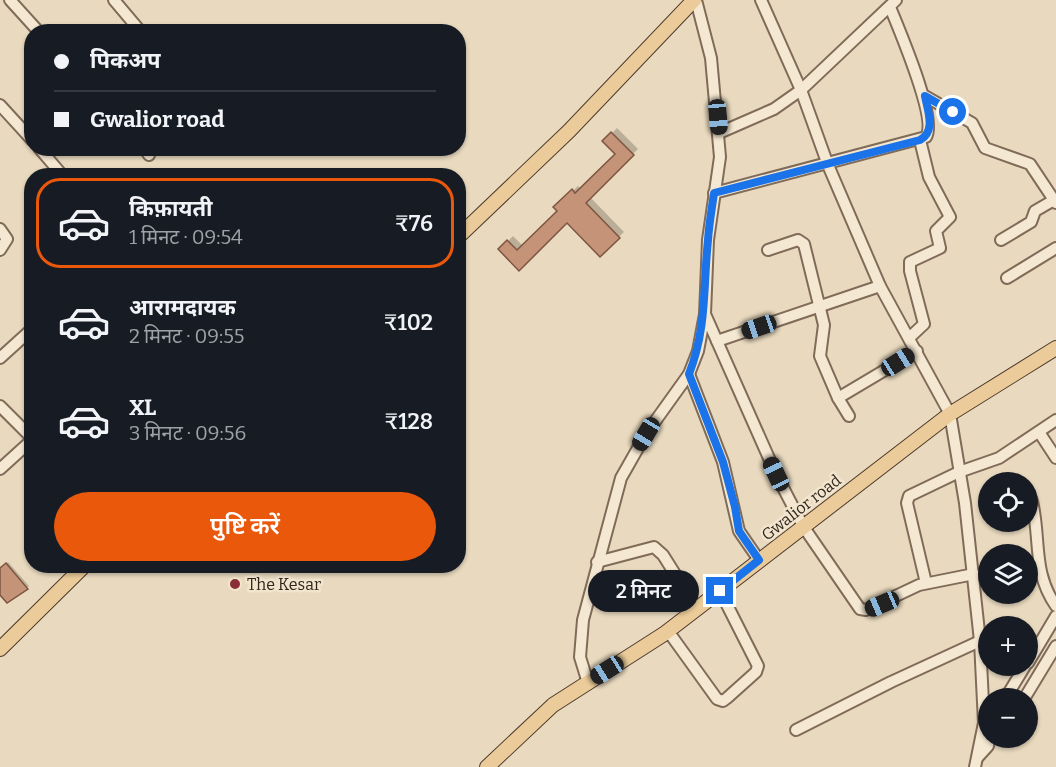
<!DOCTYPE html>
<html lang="hi">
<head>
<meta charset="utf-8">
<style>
	body { margin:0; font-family:Bitter,"Noto Sans Devanagari",serif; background:#20242c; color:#f1f3f6; height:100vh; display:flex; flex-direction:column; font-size:22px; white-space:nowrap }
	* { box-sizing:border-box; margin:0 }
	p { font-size:20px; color:#9ea1a6 }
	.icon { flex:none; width:33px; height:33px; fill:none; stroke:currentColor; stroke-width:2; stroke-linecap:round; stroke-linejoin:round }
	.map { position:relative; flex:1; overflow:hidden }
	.side { position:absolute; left:24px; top:168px; width:442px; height:405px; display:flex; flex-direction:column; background:#171b24; border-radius:24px; box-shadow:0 2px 4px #0004 }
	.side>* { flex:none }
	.banner { position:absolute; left:24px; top:24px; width:442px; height:132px; border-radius:24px; box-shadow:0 2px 4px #0004; display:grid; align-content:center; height:132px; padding:0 30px; background:#171b24 }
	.buttons { position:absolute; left:978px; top:472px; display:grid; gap:12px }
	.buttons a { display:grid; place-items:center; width:60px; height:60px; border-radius:50%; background:#171b24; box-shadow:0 2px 4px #0004; font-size:30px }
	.end { position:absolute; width:27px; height:27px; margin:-14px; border:8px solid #1a73e8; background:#fff; box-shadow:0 0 0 3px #fff }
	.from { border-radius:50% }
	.bubble { position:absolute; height:42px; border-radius:21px; background:#171b24; box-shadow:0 2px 4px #0004; font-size:20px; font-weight:600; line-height:42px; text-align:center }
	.car { position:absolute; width:18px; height:36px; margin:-18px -9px; border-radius:8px; box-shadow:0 0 4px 2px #0007; background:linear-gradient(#222 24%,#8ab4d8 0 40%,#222 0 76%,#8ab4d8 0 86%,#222 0) }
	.banner b { display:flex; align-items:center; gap:21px; height:57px; font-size:22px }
	.banner b+b { border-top:2px solid #363941 }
	.banner i { width:15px; height:15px; background:#f1f3f6 }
	ul { padding:10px 0 0; list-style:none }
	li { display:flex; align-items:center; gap:18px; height:90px; margin:0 12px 9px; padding:0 18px; border:3px solid transparent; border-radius:24px }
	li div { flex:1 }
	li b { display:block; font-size:22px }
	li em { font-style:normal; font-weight:600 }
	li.current { border-color:#ea580c }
	li>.icon { width:54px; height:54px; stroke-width:1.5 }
	.button { display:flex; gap:12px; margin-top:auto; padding:12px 30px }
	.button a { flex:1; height:69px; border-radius:36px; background:#ea580c; color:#fff; font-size:24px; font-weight:600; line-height:69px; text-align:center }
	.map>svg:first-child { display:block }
	.shadow { fill:#0003 }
	.building { fill:#c49378; stroke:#7d5541; stroke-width:1.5 }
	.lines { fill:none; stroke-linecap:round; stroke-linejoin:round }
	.minor-casing { stroke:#806b59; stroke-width:14 }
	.major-casing { stroke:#4e3a2d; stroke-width:16 }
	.minor { stroke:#f5e8d2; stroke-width:10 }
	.major { stroke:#eacb99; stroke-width:14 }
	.route { stroke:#1a73e8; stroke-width:8 }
	.poi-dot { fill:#8a2f36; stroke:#f1e5ce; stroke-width:2 }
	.labels { text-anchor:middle; stroke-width:5; stroke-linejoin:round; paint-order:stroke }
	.street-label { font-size:16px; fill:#31251c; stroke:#f1e5ce }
	.poi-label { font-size:16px; fill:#31251c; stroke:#f1e5ce; text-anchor:start }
</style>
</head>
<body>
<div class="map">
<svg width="1056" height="767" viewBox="0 0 1056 767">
	<rect width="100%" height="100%" fill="#e9dabf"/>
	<g class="shadow">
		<polygon points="617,128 638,149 590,197 624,232 600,255 567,221 519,269 500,249 513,236 523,246 559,211 555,207 578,186 581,189 617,154 604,141"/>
		<polygon points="32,546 32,557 26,551"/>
		<polygon points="8,562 29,586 27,588 0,592 0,570"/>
		<polygon points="38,566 50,566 43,571"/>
	</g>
	<g class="building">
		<polygon points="611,132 634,155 586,203 620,238 600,257 567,223 519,271 498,249 507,240 517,250 557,211 553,207 572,189 575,193 615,154 602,141"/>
		<polygon points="6,563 28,589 7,603 0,595 0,568"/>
	</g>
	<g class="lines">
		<g class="minor-casing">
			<g id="minor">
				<polyline points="10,0 39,32"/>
				<polyline points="114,0 141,32"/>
				<polyline points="761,0 801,90 828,165 880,286 950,414 965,503 980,641 984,723 975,767"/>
				<polyline points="925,96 972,123 985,148 1030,164 1056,203"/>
				<polyline points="0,105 32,140"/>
				<polyline points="719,133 774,109 801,90 896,0"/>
				<polyline points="39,148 63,176"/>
				<polyline points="144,148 149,155"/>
				<path d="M714,193l212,-56c12,-18 -27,-107 -36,-130"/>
				<polyline points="0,229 7,239 0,250"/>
				<polyline points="1001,240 1031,222 1035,211 1054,200"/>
				<polyline points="768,250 798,240 804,244 824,325 820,356 838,398 849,416"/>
				<polyline points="1007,278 1056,248"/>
				<polyline points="705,314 776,474 803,526 860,609 866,610 919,585 974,574"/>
				<polyline points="909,338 924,324 910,271 910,262 940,248 936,231 950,217 929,177 920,140"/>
				<polyline points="717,341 880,286"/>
				<polyline points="0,358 32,329"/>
				<polyline points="689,374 723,462 739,531 759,560"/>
				<polyline points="838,398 917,351"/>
				<polyline points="0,406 32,438"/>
				<polyline points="1039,432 1056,458"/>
				<polyline points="0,469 32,440"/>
				<path d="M1032,501c9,38 0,71 24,105"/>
				<polyline points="597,562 654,547 663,555 697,609"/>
				<polyline points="926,583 907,503 909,496 959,472 999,458 1056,420"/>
				<polyline points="668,631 717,699 723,701 727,698 756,672 758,666 720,591"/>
				<polyline points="1028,663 1056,616"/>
				<polyline points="588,683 580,657 583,620 621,478 646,434 689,374 698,351 705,314 708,240 720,157 711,58 696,0"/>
				<polyline points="1005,699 1025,666"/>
				<polyline points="1024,699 1056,646"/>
				<polyline points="796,730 891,682 980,641"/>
				<polyline points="978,757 988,746 989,738"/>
			</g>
		</g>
		<g class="major-casing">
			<g id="major">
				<polyline points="459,236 569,131 694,0"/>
				<polyline points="0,649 84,566"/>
				<polyline points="487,767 553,705 664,634 950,414 1056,348"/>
			</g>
		</g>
		<use href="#minor" class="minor"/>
		<use href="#major" class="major"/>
	</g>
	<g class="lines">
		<path class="route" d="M720,591l39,-31 -20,-29 -4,-24 -12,-45 -34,-88c18,-46 14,-86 19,-134 1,-16 4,-32 6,-47l206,-53c16,-9 8,-28 5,-44l28,16"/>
	</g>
	<circle class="poi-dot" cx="235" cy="584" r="6"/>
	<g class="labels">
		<g class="street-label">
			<text transform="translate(801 507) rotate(-38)" y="6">Gwalior road</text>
		</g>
		<g class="poi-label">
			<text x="247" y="590">The Kesar</text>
		</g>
	</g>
</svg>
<div class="buttons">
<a><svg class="icon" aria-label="locate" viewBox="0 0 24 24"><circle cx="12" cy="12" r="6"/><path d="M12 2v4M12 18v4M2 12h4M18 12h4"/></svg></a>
<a><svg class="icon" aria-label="layers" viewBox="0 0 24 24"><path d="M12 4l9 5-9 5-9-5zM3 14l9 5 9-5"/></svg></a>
<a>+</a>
<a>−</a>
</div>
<i class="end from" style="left:953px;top:112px"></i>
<i class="end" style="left:720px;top:591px"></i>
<div class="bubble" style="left:588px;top:570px;width:111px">2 मिनट</div>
<i class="car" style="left:718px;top:117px;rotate:175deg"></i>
<i class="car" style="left:759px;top:327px;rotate:251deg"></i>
<i class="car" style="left:898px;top:362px;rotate:58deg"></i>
<i class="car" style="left:646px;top:434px;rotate:211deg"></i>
<i class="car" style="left:776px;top:474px;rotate:335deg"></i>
<i class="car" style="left:882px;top:604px;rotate:247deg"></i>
<i class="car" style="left:607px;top:670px;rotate:238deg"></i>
<div class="banner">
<b><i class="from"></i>पिकअप</b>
<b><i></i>Gwalior road</b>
</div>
<section class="side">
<ul>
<li class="current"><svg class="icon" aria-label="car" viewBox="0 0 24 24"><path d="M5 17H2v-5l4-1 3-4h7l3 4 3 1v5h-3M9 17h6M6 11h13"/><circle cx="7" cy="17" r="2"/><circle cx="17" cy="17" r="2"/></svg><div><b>किफ़ायती</b><p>1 मिनट · 09:54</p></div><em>₹76</em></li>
<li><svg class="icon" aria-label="car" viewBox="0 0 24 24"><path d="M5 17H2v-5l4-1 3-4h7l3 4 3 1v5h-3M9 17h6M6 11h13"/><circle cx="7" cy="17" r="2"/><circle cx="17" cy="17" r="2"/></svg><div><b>आरामदायक</b><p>2 मिनट · 09:55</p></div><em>₹102</em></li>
<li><svg class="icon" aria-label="car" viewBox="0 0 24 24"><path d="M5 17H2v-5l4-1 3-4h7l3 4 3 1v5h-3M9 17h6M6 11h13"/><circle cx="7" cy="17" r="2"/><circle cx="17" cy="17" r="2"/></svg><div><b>XL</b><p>3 मिनट · 09:56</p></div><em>₹128</em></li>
</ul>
<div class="button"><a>पुष्टि करें</a></div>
</section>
</div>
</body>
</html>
